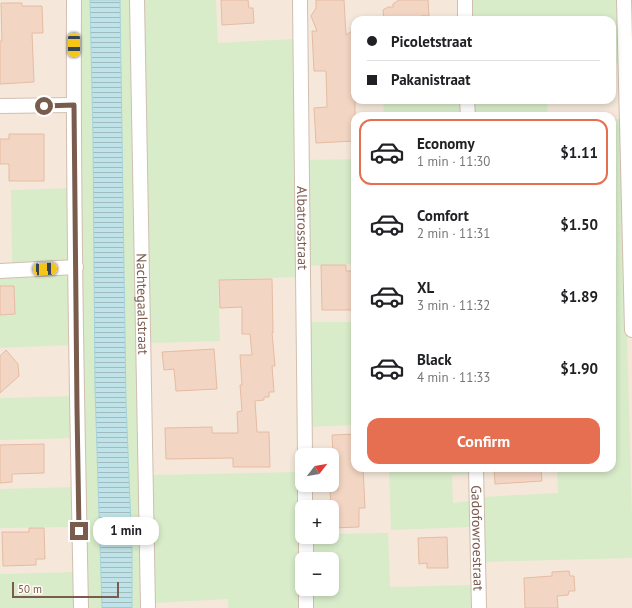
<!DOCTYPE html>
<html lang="en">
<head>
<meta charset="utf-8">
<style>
	body { margin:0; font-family:"PT Sans",sans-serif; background:#f2f2f2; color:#202124; height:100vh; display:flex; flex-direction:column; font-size:15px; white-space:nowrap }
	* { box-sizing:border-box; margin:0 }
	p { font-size:13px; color:#757577 }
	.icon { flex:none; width:22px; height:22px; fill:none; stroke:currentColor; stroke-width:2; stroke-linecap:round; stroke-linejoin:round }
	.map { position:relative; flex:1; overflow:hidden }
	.side { position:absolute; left:351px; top:112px; width:265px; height:360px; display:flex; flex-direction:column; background:#fff; border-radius:12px; box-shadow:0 2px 6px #0003 }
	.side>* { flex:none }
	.hud { position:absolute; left:351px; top:16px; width:265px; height:88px; border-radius:12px; box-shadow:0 2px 6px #0003; display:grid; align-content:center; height:88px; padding:0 16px; background:#fff }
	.needle { width:26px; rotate:59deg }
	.buttons { position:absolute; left:295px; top:448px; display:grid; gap:8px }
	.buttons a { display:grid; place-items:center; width:44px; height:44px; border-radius:8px; background:#fff; box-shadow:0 2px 6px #0003; font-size:20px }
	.scale { position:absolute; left:12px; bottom:10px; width:107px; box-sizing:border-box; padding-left:4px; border:2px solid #7a5c4d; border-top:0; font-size:11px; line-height:14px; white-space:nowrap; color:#7a5c4d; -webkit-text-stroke:3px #fffaf3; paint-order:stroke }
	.end { position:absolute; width:18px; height:18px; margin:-9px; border:5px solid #7a5c4d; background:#fff; box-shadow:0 0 0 2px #fff }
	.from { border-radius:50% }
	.bubble { position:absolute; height:28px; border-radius:12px; background:#fff; box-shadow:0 2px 6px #0003; font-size:13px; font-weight:700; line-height:28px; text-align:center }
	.car { position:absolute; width:12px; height:24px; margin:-12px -6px; border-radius:5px; box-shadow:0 0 3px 1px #0007; background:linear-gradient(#f5c518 24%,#345 0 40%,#f5c518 0 76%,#345 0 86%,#f5c518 0) }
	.hud b { display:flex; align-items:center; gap:14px; height:38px; font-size:15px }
	.hud b+b { border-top:1px solid #e0e0e0 }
	.hud i { width:10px; height:10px; background:#202124 }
	ul { padding:7px 0 0; list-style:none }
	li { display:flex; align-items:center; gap:12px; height:66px; margin:0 8px 6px; padding:0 8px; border:2px solid transparent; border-radius:12px }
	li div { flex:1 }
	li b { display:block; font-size:15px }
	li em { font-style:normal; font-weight:700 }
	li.current { border-color:#e76f51 }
	li>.icon { width:36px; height:36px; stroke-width:1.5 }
	.cta { display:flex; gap:8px; margin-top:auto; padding:8px 16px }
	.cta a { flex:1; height:46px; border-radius:12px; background:#e76f51; color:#fff; font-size:16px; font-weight:700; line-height:46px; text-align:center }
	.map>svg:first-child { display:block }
	.residential { fill:#f5e8da; fill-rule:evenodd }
	.grass { fill:#d8ecc9 }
	.water { fill:url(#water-rules); stroke:#a5d3da }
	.building { fill:#f3d5c3; stroke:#e6bba3 }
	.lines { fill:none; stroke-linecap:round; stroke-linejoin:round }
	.street-casing { stroke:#d1beb0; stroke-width:16 }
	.street { stroke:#fff; stroke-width:14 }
	.route { stroke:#7a5c4d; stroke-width:5 }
	.labels { text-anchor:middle; stroke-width:4; stroke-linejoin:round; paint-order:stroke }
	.street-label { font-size:14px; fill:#7a5c4d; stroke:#fffaf3 }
</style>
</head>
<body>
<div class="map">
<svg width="632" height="608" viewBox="0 0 632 608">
	<defs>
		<pattern id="water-rules" width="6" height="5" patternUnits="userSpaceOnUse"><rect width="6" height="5" fill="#bfe3e8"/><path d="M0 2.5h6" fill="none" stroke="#a0bbbe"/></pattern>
	</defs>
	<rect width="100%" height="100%" fill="#fdf6ec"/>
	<path class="residential" d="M0,0h632v608h-632zM355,20h257v80h-257zM355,116h257v352h-257zM302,455h30v30h-30zM302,507h30v30h-30zM302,559h30v30h-30z"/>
	<g class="grass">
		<polygon points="80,0 90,0 93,138 95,388 102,608 88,608 81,247 82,197 81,144"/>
		<polygon points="120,0 133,0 144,608 132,608 132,551 126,402"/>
		<polygon points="142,0 216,0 218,43 294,39 297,277 218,280 220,341 148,343"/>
		<polygon points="470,0 620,0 621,63 612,63 612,20 471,20"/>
		<polygon points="383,100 463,100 463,116 384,116"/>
		<polygon points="473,100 547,100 548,116 473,116"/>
		<polygon points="612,119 621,119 632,517 632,558 483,562 481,497 558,493 557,468 612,468"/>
		<polygon points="355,159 355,264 306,266 304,160"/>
		<polygon points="71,188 71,255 66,260 59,263 12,264 11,190"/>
		<polygon points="60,273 67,277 71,283 74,345 0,348 0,274"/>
		<polygon points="309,322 355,322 355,425 309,427"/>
		<polygon points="74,396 75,438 0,440 0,398"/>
		<polygon points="389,468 469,468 470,474 452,475 453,503 470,501 471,527 391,530"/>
		<polygon points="300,472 301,608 228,608 228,599 154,603 151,475"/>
		<polygon points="75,487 76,527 0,528 0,489"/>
		<polygon points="388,533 390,587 472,585 472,608 311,608 312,589 332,589 332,559 312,559 312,537 332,537 332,534"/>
		<polygon points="75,572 76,608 0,608 0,574"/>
	</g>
	<polygon class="water" points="90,0 120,0 126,402 132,551 132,608 102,608 95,388 93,138"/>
	<g class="building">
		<polygon points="221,0 248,0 249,8 253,8 254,23 222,25"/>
		<polygon points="316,0 344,0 346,35 355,29 355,141 316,143 314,108 327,107 326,71 314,71 312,31 317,31 311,16 316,8"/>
		<polygon points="399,0 428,0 429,16 421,16 422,20 384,20 383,10 388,7 393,7 393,4"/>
		<polygon points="1,3 22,3 22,6 42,6 43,33 32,33 34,82 0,84 0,41 2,41"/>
		<polygon points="9,134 44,134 44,181 9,181 9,164 0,164 0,139 9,139"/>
		<polygon points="321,265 346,265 346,271 354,271 355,310 322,310"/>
		<polygon points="272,279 273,333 272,333 275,366 272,366 274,392 269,392 269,397 264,397 264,400 255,401 257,432 269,432 270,467 233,467 233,458 166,459 165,428 212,427 212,433 238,433 237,412 242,411 240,385 242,385 240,355 252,355 250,334 242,334 242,307 220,308 219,280"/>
		<polygon points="0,286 14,286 15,314 0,315"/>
		<polygon points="214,349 217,389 176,391 174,369 164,370 162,352"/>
		<polygon points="6,350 18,364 19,376 0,393 0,356"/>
		<polygon points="355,434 355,468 363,468 365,508 359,508 359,527 332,528 332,507 331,507 330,490 338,490 337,452 333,453 332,435"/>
		<polygon points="44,444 44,473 12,474 12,482 0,483 0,445"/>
		<polygon points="494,468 541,468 542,481 495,484"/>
		<polygon points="29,528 44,528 45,559 36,559 36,565 3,566 2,532 29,532"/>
		<polygon points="447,537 448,568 427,568 427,563 419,564 418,538"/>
		<polygon points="569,571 570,576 574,576 575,591 569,591 568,595 557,596 558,608 525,608 524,578 552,576 552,572"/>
	</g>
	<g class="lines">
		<g class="street-casing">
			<g id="street">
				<path d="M74,0c-1,203 3,405 7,608"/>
				<path id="s1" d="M137,0l11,608"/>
				<path id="s2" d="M300,0l5,455"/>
				<polyline points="465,0 465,20"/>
				<polyline points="624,0 632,330"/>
				<polyline points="467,100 468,116"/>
				<polyline points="0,106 73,105"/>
				<polyline points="0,271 76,267"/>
				<path id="s3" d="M476,468l3,140"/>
				<polyline points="305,485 305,507"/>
				<polyline points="306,537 306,559"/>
				<polyline points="306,589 306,608"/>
			</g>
		</g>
		<use href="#street" class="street"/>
	</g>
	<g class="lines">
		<polyline class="route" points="44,106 74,105 77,408 79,531"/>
	</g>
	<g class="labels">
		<g class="street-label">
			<text dy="5" stroke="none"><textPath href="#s2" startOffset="228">Albatrosstraat</textPath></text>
			<text dy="5" stroke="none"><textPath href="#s1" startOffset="304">Nachtegaalstraat</textPath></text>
			<text dy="5" stroke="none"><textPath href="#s3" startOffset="70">Gadofowroestraat</textPath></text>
		</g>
	</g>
</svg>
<div class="buttons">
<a><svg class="needle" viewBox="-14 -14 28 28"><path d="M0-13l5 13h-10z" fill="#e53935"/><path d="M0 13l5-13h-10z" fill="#757577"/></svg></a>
<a>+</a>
<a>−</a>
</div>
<div class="scale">50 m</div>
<i class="end from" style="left:44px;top:106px"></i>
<i class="end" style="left:79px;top:531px"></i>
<div class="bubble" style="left:93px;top:517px;width:66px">1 min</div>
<i class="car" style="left:74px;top:45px;rotate:180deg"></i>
<i class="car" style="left:45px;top:269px;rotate:87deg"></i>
<div class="hud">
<b><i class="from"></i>Picoletstraat</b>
<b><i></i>Pakanistraat</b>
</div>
<section class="side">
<ul>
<li class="current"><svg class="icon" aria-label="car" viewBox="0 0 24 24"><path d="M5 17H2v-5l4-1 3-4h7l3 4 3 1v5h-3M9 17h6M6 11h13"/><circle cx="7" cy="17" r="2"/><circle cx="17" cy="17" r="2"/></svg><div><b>Economy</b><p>1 min · 11:30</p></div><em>$1.11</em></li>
<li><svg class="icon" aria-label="car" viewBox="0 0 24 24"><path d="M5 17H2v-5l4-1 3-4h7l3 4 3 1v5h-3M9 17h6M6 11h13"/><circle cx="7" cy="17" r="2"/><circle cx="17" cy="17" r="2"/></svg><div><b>Comfort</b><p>2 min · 11:31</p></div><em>$1.50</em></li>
<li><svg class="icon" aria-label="car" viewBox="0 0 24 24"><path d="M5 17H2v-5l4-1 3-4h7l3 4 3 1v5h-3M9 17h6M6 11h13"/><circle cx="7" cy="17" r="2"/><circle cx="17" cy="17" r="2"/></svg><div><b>XL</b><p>3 min · 11:32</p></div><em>$1.89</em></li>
<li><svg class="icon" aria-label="car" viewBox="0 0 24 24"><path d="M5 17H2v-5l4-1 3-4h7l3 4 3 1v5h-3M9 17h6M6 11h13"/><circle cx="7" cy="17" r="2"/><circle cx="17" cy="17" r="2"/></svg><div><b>Black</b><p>4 min · 11:33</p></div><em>$1.90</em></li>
</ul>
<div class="cta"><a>Confirm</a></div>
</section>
</div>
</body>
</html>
